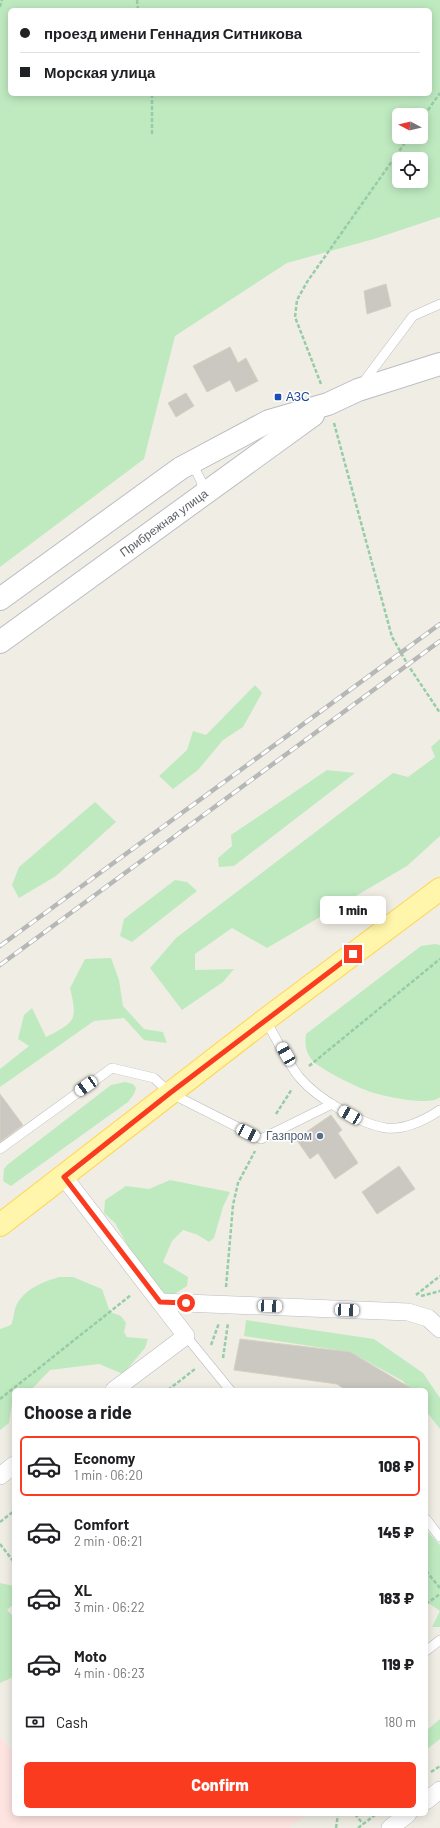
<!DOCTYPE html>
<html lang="en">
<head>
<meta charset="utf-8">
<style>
	body { margin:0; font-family:Barlow,sans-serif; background:#f6f6f6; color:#202124; height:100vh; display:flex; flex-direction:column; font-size:15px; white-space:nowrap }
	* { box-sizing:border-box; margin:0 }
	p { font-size:13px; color:#757577 }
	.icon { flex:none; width:22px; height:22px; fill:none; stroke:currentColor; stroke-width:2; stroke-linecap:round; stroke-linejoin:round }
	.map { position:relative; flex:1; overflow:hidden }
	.side { position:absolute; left:12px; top:1388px; width:416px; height:428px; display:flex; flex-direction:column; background:#fff; border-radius:6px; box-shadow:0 2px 10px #0003 }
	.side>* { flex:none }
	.top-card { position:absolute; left:8px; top:8px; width:424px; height:88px; border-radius:6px; box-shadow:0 2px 10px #0003; display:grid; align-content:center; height:88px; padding:0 12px; background:#fff }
	.needle { width:26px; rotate:277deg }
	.fabs { position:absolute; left:392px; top:108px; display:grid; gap:8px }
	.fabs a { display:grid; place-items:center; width:36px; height:36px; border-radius:6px; background:#fff; box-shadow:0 2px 10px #0003; font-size:20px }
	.end { position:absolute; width:18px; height:18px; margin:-9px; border:5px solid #fa3b20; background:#fff; box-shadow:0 0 0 2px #fff }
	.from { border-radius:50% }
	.bubble { position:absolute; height:28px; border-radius:6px; background:#fff; box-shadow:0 2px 10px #0003; font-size:13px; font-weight:800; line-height:28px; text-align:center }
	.car { position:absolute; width:12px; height:24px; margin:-12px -6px; border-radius:5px; box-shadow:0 0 3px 1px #0007; background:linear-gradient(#fff 24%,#345 0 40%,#fff 0 76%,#345 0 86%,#fff 0) }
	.top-card b { display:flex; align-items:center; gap:14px; height:38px; font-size:15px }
	.top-card b+b { border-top:1px solid #e0e0e0 }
	.top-card i { width:10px; height:10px; background:#202124 }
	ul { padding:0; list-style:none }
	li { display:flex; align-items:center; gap:12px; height:60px; margin:0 8px 6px; padding:0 4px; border:2px solid transparent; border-radius:6px }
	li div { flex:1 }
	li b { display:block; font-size:15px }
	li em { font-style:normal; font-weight:800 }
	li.current { border-color:#fa3b20 }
	li>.icon { width:36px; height:36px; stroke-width:1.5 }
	h2 { padding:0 12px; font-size:18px; line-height:48px }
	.pay { display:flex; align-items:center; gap:10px; height:44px; padding:0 12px; font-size:15px }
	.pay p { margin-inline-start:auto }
	.button { display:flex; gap:8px; margin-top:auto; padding:8px 12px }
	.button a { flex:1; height:46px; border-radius:6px; background:#fa3b20; color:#fff; font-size:16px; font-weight:800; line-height:46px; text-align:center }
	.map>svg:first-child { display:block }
	.medical { fill:#fee4e0 }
	.green { fill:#bfeac0; fill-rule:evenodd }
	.building { fill:#cbc8c1; stroke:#d6d0c2 }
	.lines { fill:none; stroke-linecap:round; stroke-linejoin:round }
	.lane-casing { stroke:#b9bcc2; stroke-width:10 }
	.street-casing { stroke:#b9bcc2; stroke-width:18 }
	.secondary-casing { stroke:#babdc4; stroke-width:24 }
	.primary-casing { stroke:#ffd54f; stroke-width:24 }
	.path { stroke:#96cca8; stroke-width:2.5; stroke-dasharray:4 2; stroke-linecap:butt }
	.lane { stroke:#fff; stroke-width:9 }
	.street { stroke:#fff; stroke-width:17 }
	.secondary { stroke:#fff; stroke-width:22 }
	.primary { stroke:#fff5ab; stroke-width:22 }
	.rail-casing { stroke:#b6b7b7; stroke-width:4.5 }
	.rail { stroke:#fff; stroke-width:3; stroke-dasharray:9; stroke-linecap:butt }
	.route { stroke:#fa3b20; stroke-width:5 }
	.transit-dot { fill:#1a4fb4; stroke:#fff; stroke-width:1.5 }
	.service-dot { fill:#5c6f8a; stroke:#fff; stroke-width:1.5 }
	.labels { text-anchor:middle; stroke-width:3; stroke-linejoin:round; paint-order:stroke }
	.transit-label { font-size:12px; fill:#164399; stroke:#fff; text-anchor:start }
	.street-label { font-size:12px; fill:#5c6066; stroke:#fff }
	.service-label { font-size:12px; fill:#4e5e75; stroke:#fff; text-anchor:end }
</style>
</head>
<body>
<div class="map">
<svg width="440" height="1828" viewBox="0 0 440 1828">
	<rect width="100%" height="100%" fill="#f0eee4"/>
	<polygon class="medical" points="0,1736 14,1754 14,1814 307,1814 289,1828 0,1828"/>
	<g class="green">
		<path d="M0,0h440v217l-66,22 -87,24 -112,73 -31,123 -144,108zM10,10h420v84h-420zM399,115h22v22h-22zM399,159h22v22h-22z"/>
		<polygon points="255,685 262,693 243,727 223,740 198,770 173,789 159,776 187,750 193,731 206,735"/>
		<polygon points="440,739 440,836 407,866 267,948 232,928 195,954 195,970 234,969 223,982 182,1010 150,968 176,938 393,773 408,777 435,757 431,747"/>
		<polygon points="327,770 355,773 234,866 219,867 218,858 232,846 231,835"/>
		<polygon points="95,802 116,822 56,876 19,898 12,885 19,867"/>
		<polygon points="175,880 187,882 197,891 132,942 120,936 124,919"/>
		<path d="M435,944l5,1v152c-9,10 -59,-1 -72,-6 -11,-4 -49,-22 -56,-31 -7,-8 -7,-16 -6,-26l115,-88z"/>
		<path d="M111,958l8,22 4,26 21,23 19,3 4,11 -23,-3 -20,-22 -30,3 -94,66v-18l29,-23 -11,-7 6,-24 8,-7 14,29c29,-15 32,-16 24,-49l15,-29z"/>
		<polygon points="125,1082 133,1084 136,1088 134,1094 128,1102 11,1186 3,1181 4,1169 7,1165 111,1085"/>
		<polygon points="170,1180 230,1192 223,1207 214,1238 209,1242 198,1235 183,1230 172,1241 163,1262 188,1277 187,1286 176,1293 164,1298 137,1262 115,1223 104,1213 105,1200 126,1186 149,1189"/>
		<path d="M59,1277h14l29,12 8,23 11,4 5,7 -2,9 3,5 21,2 -3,9 -22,26 -24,-10 -49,6 -19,20h-17l-5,33 -9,7v-101l11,-4c3,-6 3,-17 6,-21 9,-16 26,-22 42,-27z"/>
		<polygon points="246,1320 374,1339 423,1373 440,1398 440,1429 426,1411 426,1390 410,1390 403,1381 350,1352 244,1336"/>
		<polygon points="426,1530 440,1545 440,1627 432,1627 440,1611 430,1604 426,1596"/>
		<polygon points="0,1583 14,1586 14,1604 7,1610 14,1617 14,1672 11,1678 0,1683"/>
		<polygon points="440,1719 440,1739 426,1750 426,1731"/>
	</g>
	<g class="building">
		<polygon points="386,284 391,306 367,314 364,291"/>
		<polygon points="230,347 238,363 246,358 258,381 236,392 230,380 207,392 193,366"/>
		<polygon points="186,393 194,406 176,417 168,403"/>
		<polygon points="0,1094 23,1125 0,1142"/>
		<polygon points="331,1115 342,1130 338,1133 358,1163 335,1179 318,1153 310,1159 296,1139"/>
		<polygon points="399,1166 415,1189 377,1214 362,1192"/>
		<polygon points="240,1339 350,1352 414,1390 346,1390 337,1384 234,1370"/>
	</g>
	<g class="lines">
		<g class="lane-casing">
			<g id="lane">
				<polyline points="362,384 413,316 440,304"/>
				<polyline points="187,469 196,471 202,483 200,493"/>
				<path d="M265,1020c12,18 21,41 35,58 17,20 60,46 86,50 19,2 39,-8 54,-18"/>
				<polyline points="0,1149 112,1068 154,1078 170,1093 261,1139 332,1104"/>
				<polyline points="186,1336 230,1390"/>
				<polyline points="426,1519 440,1537"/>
				<polyline points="426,1651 440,1640"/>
			</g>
		</g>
		<g class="street-casing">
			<g id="street">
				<polyline points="64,1177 186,1336 114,1390"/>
				<polyline points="160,1302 408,1312 428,1318 440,1329"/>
				<polyline points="0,1476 14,1465"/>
				<polyline points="426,1801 440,1790"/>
				<polyline points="390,1828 408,1814"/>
			</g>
		</g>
		<g class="secondary-casing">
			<g id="secondary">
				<polyline points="0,599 181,468 269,421 328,404 358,390 440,364"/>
				<polyline points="0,642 313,415"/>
			</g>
		</g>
		<g class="primary-casing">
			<polyline id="primary" points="0,1225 265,1020 440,889"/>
		</g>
		<g class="path">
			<polyline points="137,0 138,10"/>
			<polyline points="0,7 2,0"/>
			<polyline points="421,120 440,93"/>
			<polyline points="152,134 152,94"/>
			<polyline points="321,384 295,317 297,300 307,282 409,137"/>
			<polyline points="334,423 392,637 408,665 440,713"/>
			<polyline points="309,1066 440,959"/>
			<polyline points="276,1114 292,1089"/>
			<polyline points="226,1287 233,1205 238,1183 255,1151"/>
			<polyline points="416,1295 440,1276"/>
			<polyline points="421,1296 440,1291"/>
			<polyline points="211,1345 219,1323"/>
			<polyline points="223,1358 228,1323"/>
			<polyline points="168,1390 195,1369"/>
			<polyline points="0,1399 131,1295"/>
			<polyline points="0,1522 14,1511"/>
			<polyline points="0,1544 14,1562"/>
			<polyline points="426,1571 440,1588"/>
			<polyline points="426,1604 440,1594"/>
			<polyline points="431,1772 440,1766"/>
			<polyline points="355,1814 363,1824"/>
			<polyline points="336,1828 338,1814"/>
			<polyline points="358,1828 375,1815"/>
		</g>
		<use href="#lane" class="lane"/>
		<use href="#street" class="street"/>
		<use href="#secondary" class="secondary"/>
		<use href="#primary" class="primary"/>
		<g class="rail-casing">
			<g id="rail">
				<polyline points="0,946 440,624"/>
				<polyline points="0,965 440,641"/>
			</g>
		</g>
		<use href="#rail" class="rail"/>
	</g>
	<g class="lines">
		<polyline class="route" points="186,1303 160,1302 64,1177 170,1093 353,954"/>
	</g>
	<rect class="transit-dot" x="274" y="393" width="8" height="8" rx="2"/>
	<circle class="service-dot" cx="320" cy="1136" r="4"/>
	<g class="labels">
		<g class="transit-label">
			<text x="286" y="401">АЗС</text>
		</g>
		<g class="street-label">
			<text transform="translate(164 523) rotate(-36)" y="4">Прибрежная улица</text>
		</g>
		<g class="service-label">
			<text x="312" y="1140">Газпром</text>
		</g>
	</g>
</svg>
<div class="fabs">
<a><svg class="needle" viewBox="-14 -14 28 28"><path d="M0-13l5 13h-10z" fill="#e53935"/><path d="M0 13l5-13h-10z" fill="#757577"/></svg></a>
<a><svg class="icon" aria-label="locate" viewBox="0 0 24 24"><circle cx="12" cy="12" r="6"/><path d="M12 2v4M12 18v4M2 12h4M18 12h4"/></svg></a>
</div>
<i class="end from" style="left:186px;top:1303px"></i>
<i class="end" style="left:353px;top:954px"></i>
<div class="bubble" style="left:320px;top:896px;width:66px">1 min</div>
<i class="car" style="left:286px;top:1054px;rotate:330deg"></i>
<i class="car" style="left:86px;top:1086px;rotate:235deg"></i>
<i class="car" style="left:350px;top:1115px;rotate:300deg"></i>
<i class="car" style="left:248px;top:1133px;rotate:117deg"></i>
<i class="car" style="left:270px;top:1306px;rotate:93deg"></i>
<i class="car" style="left:347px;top:1310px;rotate:93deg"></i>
<div class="top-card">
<b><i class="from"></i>проезд имени Геннадия Ситникова</b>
<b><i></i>Морская улица</b>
</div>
<section class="side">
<h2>Choose a ride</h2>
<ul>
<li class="current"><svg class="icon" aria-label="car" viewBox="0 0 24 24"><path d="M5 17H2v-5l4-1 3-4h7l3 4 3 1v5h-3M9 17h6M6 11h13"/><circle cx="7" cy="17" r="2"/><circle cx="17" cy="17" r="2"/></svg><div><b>Economy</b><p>1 min · 06:20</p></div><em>108 ₽</em></li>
<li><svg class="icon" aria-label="car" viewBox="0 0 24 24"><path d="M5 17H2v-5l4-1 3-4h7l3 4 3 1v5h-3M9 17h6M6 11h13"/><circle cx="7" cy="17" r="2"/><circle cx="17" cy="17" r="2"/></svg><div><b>Comfort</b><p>2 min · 06:21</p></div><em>145 ₽</em></li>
<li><svg class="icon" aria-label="car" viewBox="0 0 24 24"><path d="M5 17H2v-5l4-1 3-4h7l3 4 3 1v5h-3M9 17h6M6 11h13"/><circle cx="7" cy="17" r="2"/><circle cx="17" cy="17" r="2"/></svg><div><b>XL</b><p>3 min · 06:22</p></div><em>183 ₽</em></li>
<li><svg class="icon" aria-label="car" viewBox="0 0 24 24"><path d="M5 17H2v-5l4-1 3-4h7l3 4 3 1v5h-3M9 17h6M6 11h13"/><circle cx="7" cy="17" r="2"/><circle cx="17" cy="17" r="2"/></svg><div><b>Moto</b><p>4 min · 06:23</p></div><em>119 ₽</em></li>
</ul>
<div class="pay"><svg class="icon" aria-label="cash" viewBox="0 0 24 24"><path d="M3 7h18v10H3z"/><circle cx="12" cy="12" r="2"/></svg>Cash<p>180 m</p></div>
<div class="button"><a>Confirm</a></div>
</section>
</div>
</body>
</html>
